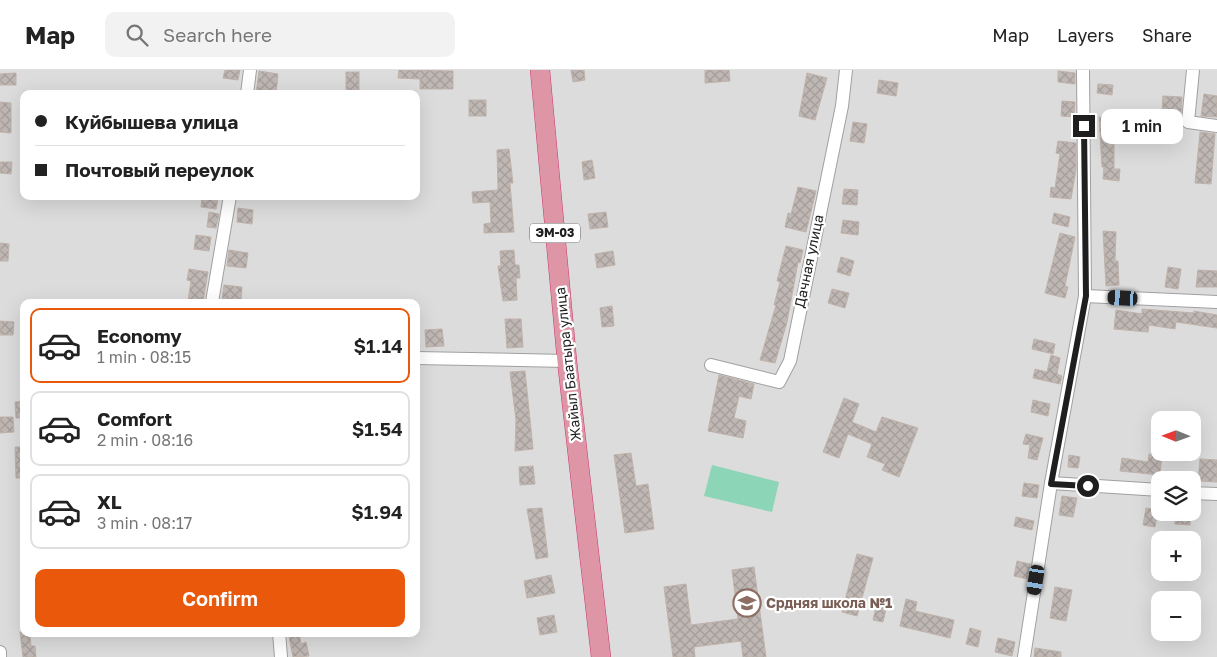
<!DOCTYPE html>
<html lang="en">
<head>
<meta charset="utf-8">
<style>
	body { margin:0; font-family:"Golos Text",sans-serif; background:#f2f2f2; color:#222; height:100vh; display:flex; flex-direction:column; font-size:19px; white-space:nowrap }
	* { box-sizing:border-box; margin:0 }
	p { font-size:16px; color:#767676 }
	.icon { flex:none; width:28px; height:28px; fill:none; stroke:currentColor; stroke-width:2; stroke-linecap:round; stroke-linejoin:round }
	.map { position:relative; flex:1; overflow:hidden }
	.details { position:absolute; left:20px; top:229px; width:400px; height:338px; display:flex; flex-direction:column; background:#fff; border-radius:10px; box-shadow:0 5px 20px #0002 }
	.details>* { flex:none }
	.hud { position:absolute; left:20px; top:20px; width:400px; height:110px; border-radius:10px; box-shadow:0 5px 20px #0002; display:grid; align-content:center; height:110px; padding:0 15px; background:#fff }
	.needle { width:32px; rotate:271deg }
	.buttons { position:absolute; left:1151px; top:341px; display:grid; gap:10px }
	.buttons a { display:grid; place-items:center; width:50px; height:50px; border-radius:10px; background:#fff; box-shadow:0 5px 20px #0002; font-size:25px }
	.end { position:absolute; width:22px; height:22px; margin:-11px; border:6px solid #1f1f1f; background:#fff; box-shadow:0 0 0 2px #fff }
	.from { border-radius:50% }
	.bubble { position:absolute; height:35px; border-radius:10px; background:#fff; box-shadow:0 5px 20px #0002; font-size:16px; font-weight:600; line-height:35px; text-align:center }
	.car { position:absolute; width:15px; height:30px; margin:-15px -8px; border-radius:6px; box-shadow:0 0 4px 1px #0007; background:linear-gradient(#222 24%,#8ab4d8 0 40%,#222 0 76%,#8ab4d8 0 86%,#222 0) }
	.hud b { display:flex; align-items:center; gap:18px; height:48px; font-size:19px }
	.hud b+b { border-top:1px solid #e0e0e0 }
	.hud i { width:12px; height:12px; background:#222 }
	ul { padding:9px 0 0; list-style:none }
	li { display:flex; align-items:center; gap:15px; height:75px; margin:0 10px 8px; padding:0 5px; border:2px solid #e0e0e0; border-radius:10px }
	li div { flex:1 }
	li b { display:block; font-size:19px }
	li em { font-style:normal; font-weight:600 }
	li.active { border-color:#ea580c }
	li>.icon { width:45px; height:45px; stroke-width:1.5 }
	.action { display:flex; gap:10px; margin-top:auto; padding:10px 15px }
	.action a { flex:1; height:58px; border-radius:10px; background:#ea580c; color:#fff; font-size:20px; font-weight:600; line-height:58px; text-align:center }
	header { display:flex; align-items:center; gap:30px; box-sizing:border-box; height:70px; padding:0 25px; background:#fff; border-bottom:1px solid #e0e0e0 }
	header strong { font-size:24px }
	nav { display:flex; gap:28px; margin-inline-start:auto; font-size:18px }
	.search { width:350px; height:45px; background:#f2f2f2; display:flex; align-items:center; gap:12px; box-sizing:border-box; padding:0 18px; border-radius:10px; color:#767676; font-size:19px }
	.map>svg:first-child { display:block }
	.residential { fill:#dddcdc; fill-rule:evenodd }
	.pitch { fill:#8cd5b6 }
	.building { fill:url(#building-cross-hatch); stroke:#bfb2aa }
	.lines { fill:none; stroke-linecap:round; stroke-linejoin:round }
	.minor-casing { stroke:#a0a0a0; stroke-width:14 }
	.highway-casing { stroke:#c9376f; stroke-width:20 }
	.minor { stroke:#fff; stroke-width:12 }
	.highway { stroke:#de96a6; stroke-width:19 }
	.route { stroke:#1f1f1f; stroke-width:6 }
	.labels { text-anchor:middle; stroke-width:4.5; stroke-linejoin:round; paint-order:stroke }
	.shield { fill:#fff; stroke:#626262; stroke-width:1 }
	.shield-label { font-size:12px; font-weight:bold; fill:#1f1f1f }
	.street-label { font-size:14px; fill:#1f1f1f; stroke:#fff }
	.education-label { font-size:14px; font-weight:bold; fill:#785e54; stroke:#fff; text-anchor:start }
</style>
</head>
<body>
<header>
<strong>Map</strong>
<div class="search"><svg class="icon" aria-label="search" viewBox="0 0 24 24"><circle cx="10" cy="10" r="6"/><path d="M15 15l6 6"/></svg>Search here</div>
<nav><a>Map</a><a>Layers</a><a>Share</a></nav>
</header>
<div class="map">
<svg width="1217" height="587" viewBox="0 0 1217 587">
	<defs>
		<pattern id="building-cross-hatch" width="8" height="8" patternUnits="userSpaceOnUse" patternTransform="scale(1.25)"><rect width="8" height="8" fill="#bfb7b3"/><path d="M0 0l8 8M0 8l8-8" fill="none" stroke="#a49d9a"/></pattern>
	</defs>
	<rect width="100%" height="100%" fill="#efebe6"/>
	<path class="residential" d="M0,0h1217v587h-1217zM24,24h392v102h-392zM24,232h392v330h-392zM1160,350h32v32h-32zM1160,410h32v32h-32zM1160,470h32v32h-32zM1160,530h32v32h-32z"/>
	<polygon class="pitch" points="712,395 779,412 772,442 704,426"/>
	<g class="building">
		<polygon points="225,0 240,0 238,10 223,8"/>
		<polygon points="399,0 453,1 453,19 420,19 420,9 398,8"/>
		<polygon points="571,0 584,0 585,10 573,12"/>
		<polygon points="705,0 729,0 730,11 705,13"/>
		<polygon points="259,1 278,4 276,24 256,24"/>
		<polygon points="1058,1 1075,3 1075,14 1058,12"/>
		<rect x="346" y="2" width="13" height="22"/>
		<polygon points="16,3 16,15 0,15 0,4"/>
		<polygon points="807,3 827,8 815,50 799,46"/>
		<polygon points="879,10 898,13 896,26 877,23"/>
		<polygon points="1098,14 1113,15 1112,25 1097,23"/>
		<polygon points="1204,24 1217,26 1217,47 1201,46"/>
		<polygon points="1163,26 1182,27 1181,44 1162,43"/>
		<rect x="469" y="30" width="17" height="16"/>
		<polygon points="1062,31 1075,32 1074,47 1061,46"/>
		<polygon points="0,32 11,33 11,63 0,62"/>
		<polygon points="1099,47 1114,47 1114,99 1120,99 1119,111 1103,109 1104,97 1102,97"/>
		<polygon points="853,52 867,54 864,73 850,71"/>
		<polygon points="1200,62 1215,64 1211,114 1195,113"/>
		<polygon points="1058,71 1076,73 1076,99 1071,129 1050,127 1051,117 1055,118 1060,84 1056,83"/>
		<polygon points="509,79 513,113 510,113 514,162 484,163 484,154 491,153 490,132 473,133 472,122 498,120 497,80"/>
		<polygon points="592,90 595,108 584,110 582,92"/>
		<polygon points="0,92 12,92 11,104 0,103"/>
		<polygon points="798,117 816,121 806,162 785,157 788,143 791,144"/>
		<polygon points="844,119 858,120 857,135 842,134"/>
		<polygon points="202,126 218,128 216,139 201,137"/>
		<polygon points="238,138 253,140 252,154 237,152"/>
		<polygon points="209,142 219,144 216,158 207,157"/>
		<polygon points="606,142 608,157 590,159 588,144"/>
		<polygon points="1054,143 1070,147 1068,157 1052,153"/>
		<polygon points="843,150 859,152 858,165 841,163"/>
		<polygon points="1103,161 1116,162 1115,191 1118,191 1119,215 1106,216"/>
		<polygon points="1060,163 1075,167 1065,216 1068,217 1065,228 1045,223"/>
		<polygon points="196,165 211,167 209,181 194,179"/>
		<polygon points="0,173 9,174 8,191 0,191"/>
		<polygon points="786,176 803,180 800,193 798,192 787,252 775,293 760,290 776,235 774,235 780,212 777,211"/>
		<polygon points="229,180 248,183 246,198 227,196"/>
		<polygon points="514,180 515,195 519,195 520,208 516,208 517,230 503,231 498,196 501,196 500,181"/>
		<polygon points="613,181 615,195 597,198 595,184"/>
		<polygon points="841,187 854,191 850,206 837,202"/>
		<polygon points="1168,197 1181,199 1178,219 1165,217"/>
		<polygon points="189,199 208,202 203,232 188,231 191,211 187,210"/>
		<polygon points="1198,200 1217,201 1217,217 1196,217"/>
		<polygon points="224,215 242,217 241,231 222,229"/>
		<polygon points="832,219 849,223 845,238 828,233"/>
		<polygon points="612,236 614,256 602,257 600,238"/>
		<polygon points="1142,239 1194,243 1194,241 1217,245 1217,258 1176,252 1175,259 1149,255 1148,262 1114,259 1116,240 1142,244"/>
		<polygon points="505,249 521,249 523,277 507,278"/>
		<polygon points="0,251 14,252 13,265 0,265"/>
		<polygon points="442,259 444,276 426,277 425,260"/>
		<polygon points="1034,269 1055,274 1053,284 1032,279"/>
		<polygon points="1051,285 1060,288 1057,304 1062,306 1060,314 1033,308 1035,299 1047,302"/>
		<polygon points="525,301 533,379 515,381 516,350 510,302"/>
		<polygon points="719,305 754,314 751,329 739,326 734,348 746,351 743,368 708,361"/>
		<polygon points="844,328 859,334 852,352 876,362 882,347 918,358 899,407 882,400 885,394 867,387 872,374 848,364 839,388 823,382"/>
		<polygon points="1033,330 1050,334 1048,346 1031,342"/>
		<polygon points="24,331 24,348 16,348 15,332"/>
		<polygon points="0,347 13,347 14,362 0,363"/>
		<polygon points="1026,364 1043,368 1037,390 1028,388 1030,375 1023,374"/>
		<polygon points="15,377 24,377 24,408 16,408"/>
		<polygon points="631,383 636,416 648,414 654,459 625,463 614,385"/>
		<polygon points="1149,384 1162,385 1160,405 1120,401 1122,388 1148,392"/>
		<polygon points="1069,385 1080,387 1078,398 1068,397"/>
		<polygon points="1200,389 1217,390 1217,412 1198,411"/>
		<polygon points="533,396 535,414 520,415 519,397"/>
		<polygon points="1024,413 1039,415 1037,428 1022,426"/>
		<polygon points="1062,426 1077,428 1073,447 1059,445"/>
		<polygon points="542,438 548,487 536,489 527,439"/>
		<polygon points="1146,438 1158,440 1155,457 1143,455"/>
		<polygon points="1175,442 1191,442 1190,455 1175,454"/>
		<polygon points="1016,447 1034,451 1032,460 1014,456"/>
		<polygon points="857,484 873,488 857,546 842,542"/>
		<polygon points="1017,491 1030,494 1027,509 1014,506"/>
		<polygon points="754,497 766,587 743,587 741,571 694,577 695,587 673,587 664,517 686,514 691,555 738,549 732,500"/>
		<polygon points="551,505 555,523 527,528 524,511"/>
		<polygon points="1055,517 1072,520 1066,551 1050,548"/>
		<polygon points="906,529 917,532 915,541 954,550 950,568 900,556"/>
		<polygon points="877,533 887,535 883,552 873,550"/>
		<polygon points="554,545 557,562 540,565 537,548"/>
		<polygon points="970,558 981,561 978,577 966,574"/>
		<polygon points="20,562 30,562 31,576 35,576 36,587 23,587"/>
		<polygon points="288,562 299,562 301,574 306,572 309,586 293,587"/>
		<polygon points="998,568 1015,572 1012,586 995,582"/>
		<polygon points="1035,578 1061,582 1061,587 1034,587"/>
	</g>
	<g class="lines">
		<g class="minor-casing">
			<g id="minor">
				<polyline points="1193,0 1188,52 1217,56"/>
				<polyline points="247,24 250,0"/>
				<polyline points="1085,226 1217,232"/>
				<polyline points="212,232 230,126"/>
				<polyline points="416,288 567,291"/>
				<polyline points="711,295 779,312 790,291 842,36 846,0"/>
				<polyline points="1051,413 1160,420"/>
				<polyline points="1192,423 1217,424"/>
				<polyline points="279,562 281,587"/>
				<polyline points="0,582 0,587"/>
				<polyline points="1024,587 1051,413 1085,226 1083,0"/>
			</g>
		</g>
		<g class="highway-casing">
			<polyline id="highway" points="540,0 567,291 601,587"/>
		</g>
		<use href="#minor" class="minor"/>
		<use href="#highway" class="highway"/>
	</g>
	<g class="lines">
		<polyline class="route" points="1084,56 1086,226 1051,414 1088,416"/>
	</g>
	<defs>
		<g id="school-ring" transform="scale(1.4375)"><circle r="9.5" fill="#fff" stroke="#8d6e63" stroke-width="1.5"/><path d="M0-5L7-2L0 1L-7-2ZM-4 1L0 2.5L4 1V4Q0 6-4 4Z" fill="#8d6e63"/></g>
	</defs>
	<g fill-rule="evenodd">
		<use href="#school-ring" x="747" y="533"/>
	</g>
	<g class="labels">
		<rect class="shield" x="530" y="153.5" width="50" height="19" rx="4"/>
		<g class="shield-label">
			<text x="555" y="167">ЭМ-03</text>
		</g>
		<g class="street-label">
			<text transform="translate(809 191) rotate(-78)" y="5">Дачная улица</text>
			<text transform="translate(568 294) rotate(-96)" y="5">Жайыл Баатыра улица</text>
		</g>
		<g class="education-label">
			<text x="766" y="538">Срдняя школа №1</text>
		</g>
	</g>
</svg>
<div class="buttons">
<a><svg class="needle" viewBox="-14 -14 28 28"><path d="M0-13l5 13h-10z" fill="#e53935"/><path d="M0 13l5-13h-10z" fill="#767676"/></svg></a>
<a><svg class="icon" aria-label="layers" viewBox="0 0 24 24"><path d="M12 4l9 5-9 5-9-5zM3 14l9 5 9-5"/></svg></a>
<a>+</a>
<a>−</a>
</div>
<i class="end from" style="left:1088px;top:416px"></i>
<i class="end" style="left:1084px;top:56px"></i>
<div class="bubble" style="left:1101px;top:39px;width:82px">1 min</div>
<i class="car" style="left:1123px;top:228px;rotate:273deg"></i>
<i class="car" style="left:1036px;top:510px;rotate:189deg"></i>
<div class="hud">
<b><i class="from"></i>Куйбышева улица</b>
<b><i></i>Почтовый переулок</b>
</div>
<section class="details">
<ul>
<li class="active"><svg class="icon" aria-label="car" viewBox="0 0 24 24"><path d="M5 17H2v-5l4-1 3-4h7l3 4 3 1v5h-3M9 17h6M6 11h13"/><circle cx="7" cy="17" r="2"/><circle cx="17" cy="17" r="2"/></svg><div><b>Economy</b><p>1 min · 08:15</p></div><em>$1.14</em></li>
<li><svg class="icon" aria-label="car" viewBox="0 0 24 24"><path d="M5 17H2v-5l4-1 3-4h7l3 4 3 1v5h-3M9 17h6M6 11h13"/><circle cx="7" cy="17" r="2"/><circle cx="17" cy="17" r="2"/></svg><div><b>Comfort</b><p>2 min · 08:16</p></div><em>$1.54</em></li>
<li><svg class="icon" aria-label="car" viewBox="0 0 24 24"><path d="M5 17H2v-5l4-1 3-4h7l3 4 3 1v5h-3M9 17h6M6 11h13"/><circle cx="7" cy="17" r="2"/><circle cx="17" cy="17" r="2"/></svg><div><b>XL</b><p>3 min · 08:17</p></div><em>$1.94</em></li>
</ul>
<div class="action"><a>Confirm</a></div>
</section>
</div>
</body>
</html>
